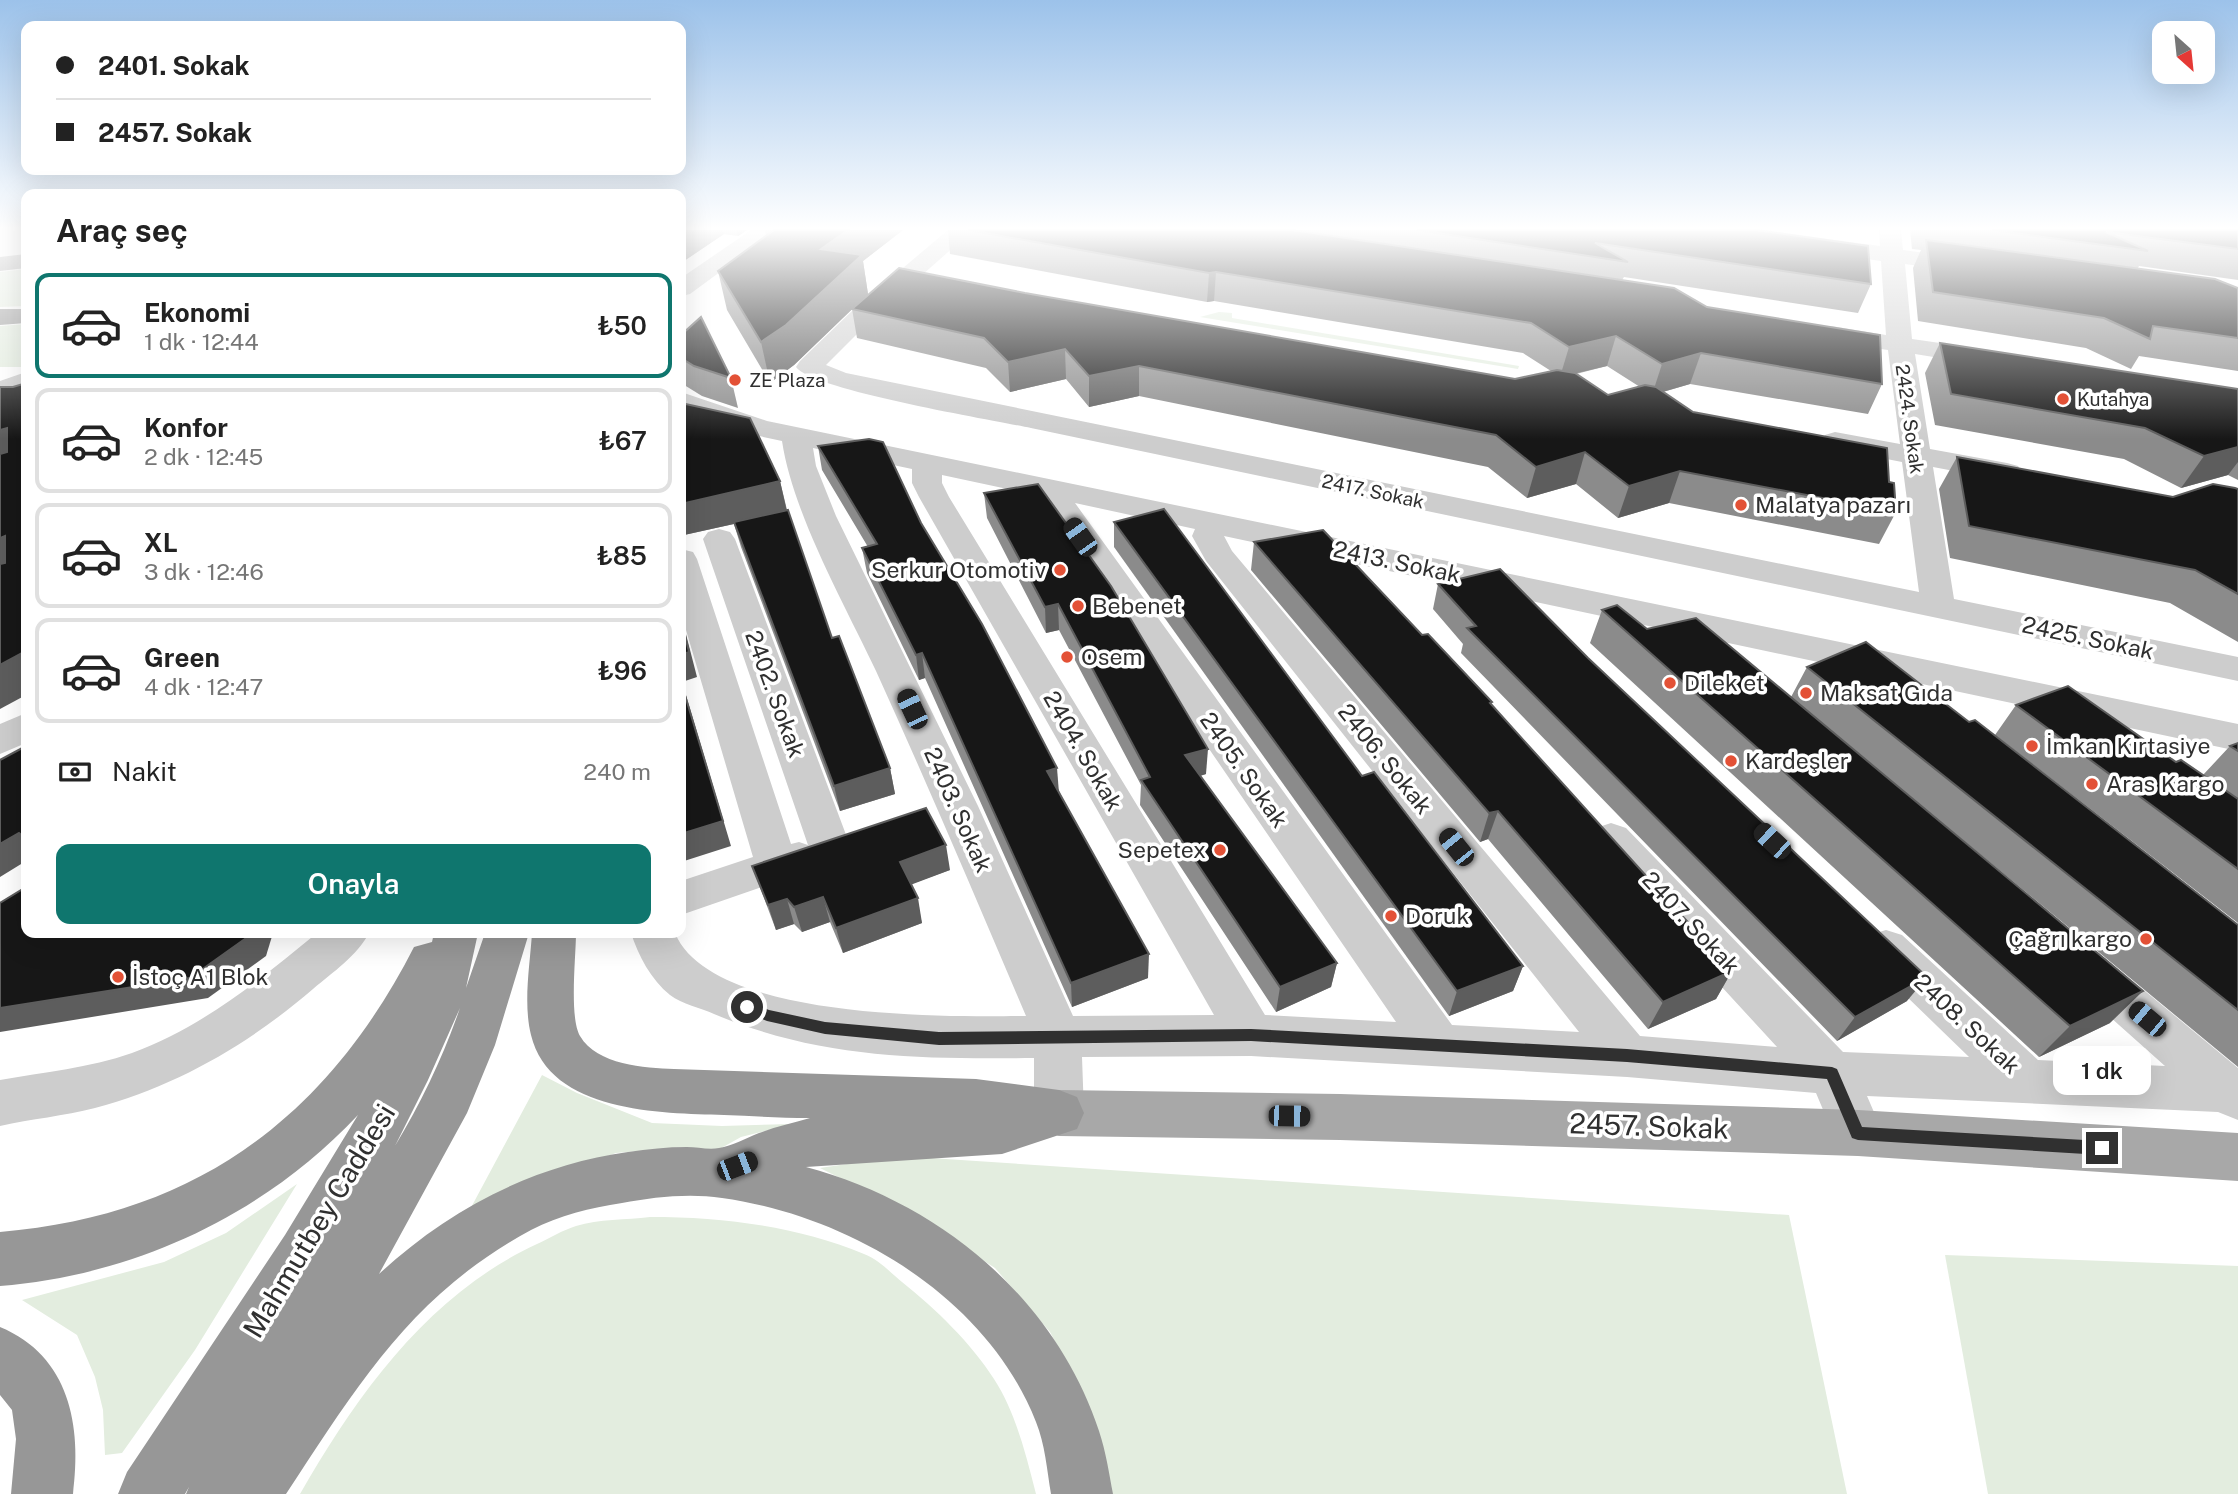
<!DOCTYPE html>
<html lang="tr">
<head>
<meta charset="utf-8">
<style>
	body { margin:0; font-family:"Public Sans",sans-serif; background:#f2f2f2; color:#222; height:100vh; display:flex; flex-direction:column; font-size:26px; white-space:nowrap }
	* { box-sizing:border-box; margin:0 }
	p { font-size:23px; color:#767676 }
	.icon { flex:none; width:38px; height:38px; fill:none; stroke:currentColor; stroke-width:2; stroke-linecap:round; stroke-linejoin:round }
	.map { position:relative; flex:1; overflow:hidden }
	.sheet { position:absolute; left:21px; top:189px; width:665px; height:749px; display:flex; flex-direction:column; background:#fff; border-radius:14px; box-shadow:0 7px 28px #0002 }
	.sheet>* { flex:none }
	.hud { position:absolute; left:21px; top:21px; width:665px; height:154px; border-radius:14px; box-shadow:0 7px 28px #0002; display:grid; align-content:center; height:154px; padding:0 35px; background:#fff }
	.needle { width:46px; rotate:153deg }
	.fabs { position:absolute; left:2152px; top:21px; display:grid; gap:14px }
	.fabs a { display:grid; place-items:center; width:63px; height:63px; border-radius:14px; background:#fff; box-shadow:0 7px 28px #0002; font-size:35px }
	.end { position:absolute; width:32px; height:32px; margin:-16px; border:9px solid #303030; background:#fff; box-shadow:0 0 0 4px #fff }
	.from { border-radius:50% }
	.bubble { position:absolute; height:49px; border-radius:14px; background:#fff; box-shadow:0 7px 28px #0002; font-size:23px; font-weight:600; line-height:49px; text-align:center }
	.car { position:absolute; width:21px; height:42px; margin:-21px -10px; border-radius:9px; box-shadow:0 0 5px 2px #0007; background:linear-gradient(#222 24%,#8ab4d8 0 40%,#222 0 76%,#8ab4d8 0 86%,#222 0) }
	.hud b { display:flex; align-items:center; gap:24px; height:66px; font-size:26px }
	.hud b+b { border-top:2px solid #e0e0e0 }
	.hud i { width:18px; height:18px; background:#222 }
	ul { padding:0; list-style:none }
	li { display:flex; align-items:center; gap:21px; height:105px; margin:0 14px 10px; padding:0 21px; border:4px solid #e0e0e0; border-radius:14px }
	li div { flex:1 }
	li b { display:block; font-size:26px }
	li em { font-style:normal; font-weight:600 }
	li.on { border-color:#0f766e }
	li>.icon { width:63px; height:63px; stroke-width:1.5 }
	h2 { padding:0 35px; font-size:32px; line-height:84px }
	.pay { display:flex; align-items:center; gap:18px; height:77px; padding:0 35px; font-size:26px }
	.pay p { margin-inline-start:auto }
	.action { display:flex; gap:14px; margin-top:auto; padding:14px 35px }
	.action a { flex:1; height:80px; border-radius:14px; background:#0f766e; color:#fff; font-size:28px; font-weight:600; line-height:80px; text-align:center }
	.map>svg:first-child { display:block }
	.green { fill:#e3eddf }
	.lines { fill:none; stroke-linecap:round; stroke-linejoin:round }
	.minor { fill:#cdcdcd; fill-rule:evenodd }
	.major { fill:#a8a8a8; fill-rule:evenodd }
	.highway { fill:#979797; fill-rule:evenodd }
	.wall { fill:#8b8b8b; fill-rule:evenodd }
	.shaded-wall { fill:#5d5d5d }
	.building { fill:#171717; stroke:#5d5d5d; stroke-width:2 }
	.route { fill:#303030 }
	.poi-dot { fill:#e35136; stroke:#fff; stroke-width:2.5 }
	.labels { text-anchor:middle; stroke-width:7; stroke-linejoin:round; paint-order:stroke }
	.far-poi-label { font-size:19px; fill:#303030; stroke:#fff; text-anchor:start }
	.far-street-label { font-size:19px; fill:#303030; stroke:#fff }
	.poi-label { font-size:23px; fill:#303030; stroke:#fff; text-anchor:start }
	.street-label { font-size:23px; fill:#303030; stroke:#fff }
	.near-street-label { font-size:28px; fill:#303030; stroke:#fff }
</style>
</head>
<body>
<div class="map">
<svg width="2238" height="1494" viewBox="0 0 2238 1494">
	<rect width="100%" height="100%" fill="#fff"/>
	<g class="green">
		<polygon points="26,269 26,306 0,307 0,272"/>
		<polygon points="1219,312 1232,313 1232,318 1519,366 1518,369 1200,317"/>
		<polygon points="26,324 26,367 0,367 0,326"/>
		<polygon points="542,1075 577,1093 652,1123 722,1126 792,1124 741,1137 716,1151 683,1147 616,1153 542,1179 467,1215"/>
		<polygon points="900,1156 1789,1215 1847,1494 1108,1494 1080,1387 1050,1332 995,1268 912,1214 820,1168"/>
		<polygon points="297,1184 195,1350 122,1453 105,1455 103,1410 95,1377 77,1335 22,1300 164,1262 226,1233"/>
		<path d="M650,1217c73,0 146,9 214,37 14,5 27,19 38,28 34,27 69,61 92,97 22,34 32,76 42,115h-736c58,-101 129,-200 237,-250 13,-6 26,-14 39,-18 23,-7 50,-6 74,-9z"/>
		<polygon points="1945,1255 2238,1266 2238,1494 1988,1494"/>
	</g>
	<g class="lines">
		<g class="minor">
			<polygon points="751,230 777,230 690,294 681,296 681,278"/>
			<path d="M948,230h25l-103,91 -44,44 20,8 1073,219 -17,-130 -77,-15 -4,-6 4,-6 10,-3 65,12 -12,-94 -57,-8 -9,-3 -4,-5 4,-5 9,-3 55,9 -5,-74 -169,-24 -8,-2 -3,-5h60l119,16 -1,-16h22l2,20 67,9 8,2 4,5 -4,5 -8,2 -65,-9 7,75 77,11 9,2 4,6 -4,6 -9,2 -74,-12 15,95 77,14 11,3 4,6 -4,6 -11,3 -74,-14 21,132 284,58v24l-1207,-253c-38,-8 -219,-38 -235,-61l4,-6 52,-50z"/>
			<polygon points="26,372 26,389 0,398 0,381"/>
			<path d="M681,392l86,29 1471,303v27l-1014,-215 8,15 408,485 137,11 -181,-197 -6,-11 6,-11 15,-5 15,5 217,224 126,5 -99,-96 -6,-13 6,-13 16,-5 16,5 136,125 127,6 -92,-82 -7,-13 7,-13 16,-6 16,6 133,110v52l-20,-8 -351,-16 16,37 -7,17 -18,6 -18,-6 -24,-57 -189,-16 -376,-21 -169,1 2,56 -7,16 -18,7 -18,-7 -7,-16v-55c-113,1 -213,1 -320,-44 -13,-6 -32,-10 -44,-19 -19,-15 -32,-40 -39,-62h44c36,87 271,84 351,83 -49,-115 -98,-231 -150,-345 -32,-68 -83,-157 -94,-230l-32,-7 -69,-25zM813,448l99,21v14l7,14 295,518 -141,1 -95,-210 -142,-290 -20,-50zM942,475l103,22 -1,6 5,12 347,507 -131,-7 -316,-518 -7,-14zM1075,503l120,26 -3,7 14,25 373,471 -127,-7z"/>
			<polygon points="719,529 730,532 735,539 851,848 845,859 830,864 819,860 814,869 681,915 681,881 753,857 681,613 681,549 693,552 697,559 791,844 799,842 808,845 703,539 708,532"/>
			<polygon points="26,713 26,743 0,754 0,724"/>
			<path d="M317,933h52c-12,23 -36,39 -56,56 -64,55 -136,97 -218,119 -31,8 -64,11 -95,18v-46c44,-8 89,-12 132,-27 69,-25 129,-74 185,-120z"/>
		</g>
		<polygon class="major" points="1059,1090 1340,1094 1858,1110 2238,1133 2238,1181 1858,1156 1340,1140 1059,1136 1041,1129 1034,1113 1041,1097"/>
		<g class="highway">
			<polygon points="26,254 26,268 0,271 0,257"/>
			<polygon points="0,309 26,309 26,323 0,325"/>
			<path d="M434,933h44l-12,55 19,-55h44l-34,112 -28,68 -88,161c70,-65 155,-109 249,-122 20,-3 39,-5 59,-5 10,0 22,3 32,1 13,-2 27,-10 40,-15 16,-6 33,-10 51,-15 -29,0 -57,-2 -86,-3 -63,-2 -174,-2 -193,-80 -8,-32 -1,-70 1,-102h44c0,23 -7,84 4,103 17,29 65,32 94,33l302,10 83,11 18,7 7,16 -7,16 -75,25 -196,13c134,36 249,131 293,264 7,21 10,42 14,63h-62c-4,-24 -6,-50 -15,-72 -49,-125 -186,-206 -314,-224 -33,-5 -68,-1 -100,5 -32,5 -62,12 -91,27 -119,64 -173,155 -245,264h-100l3,-7 -4,7h-67l9,-22 158,-237 73,-120c-94,100 -222,160 -358,171v-54c194,-16 326,-113 414,-285l18,-5zM460,1008c-17,49 -38,93 -65,138l33,-66z"/>
			<path d="M0,1327c70,29 82,99 73,167h-62l5,-55 -4,-29 -12,-15z"/>
		</g>
	</g>
	<g class="wall">
		<polygon points="681,230 747,230 738,236 724,234 681,263"/>
		<path d="M765,230h138l-40,31 5,33 157,-1 490,86 36,-8 -28,-18 -309,-52 -7,1 -257,-48 -2,-24h809l114,54 -13,29 -234,-36 -2,3 85,27 175,77 -14,30 -178,-30 -27,8 30,20 196,70 7,30 -17,32 -210,-41 -51,15 -42,-34 -49,14 -39,-31 -349,-71 -50,11 -23,-28 -56,13 -24,-24 -129,-30 -5,-29 -58,56 -24,18 -43,-73 -9,-39 48,-35zM1607,366l33,21 -32,8 -32,-21z"/>
		<polygon points="1910,230 2238,230 2238,280 2139,266 2138,268 2238,288 2238,371 2139,356 2131,369 2086,348 1918,321 1913,268 1921,250 1912,249"/>
		<polygon points="681,335 731,378 738,408 702,396 681,383"/>
		<polygon points="1940,343 2238,389 2238,480 2228,475 2181,488 2124,459 1935,425 1925,373"/>
		<polygon points="681,403 780,481 787,510 832,638 890,768 895,794 840,811 741,547 734,524 684,535 681,542"/>
		<polygon points="818,446 921,523 1059,791 1148,978 1072,1007 925,678 919,680 867,573 862,548 868,547 822,470"/>
		<polygon points="1957,457 2173,497 2238,489 2238,642 2170,603 1950,558 1939,489"/>
		<polygon points="984,493 1206,774 1200,776 1337,963 1331,987 1276,1012 1140,805 1141,785 1059,630 1046,633 987,518"/>
		<polygon points="1114,522 1362,776 1523,966 1513,991 1449,1016 1114,547"/>
		<polygon points="1254,542 1422,635 1491,704 1732,971 1716,999 1648,1029 1488,839 1480,842 1251,570"/>
		<polygon points="1438,584 1907,1001 1837,1041 1461,653 1463,644 1433,609"/>
		<polygon points="1602,610 1647,629 1791,697 1807,667 1969,722 2238,925 2238,1067 1844,742 2110,1023 2039,1057 1590,643"/>
		<polygon points="2016,705 2176,762 2203,775 2230,746 2238,743 2238,923 1995,735"/>
		<polygon points="752,866 950,870 911,884 922,923 843,953 830,922 802,932 794,924 776,930"/>
	</g>
	<g class="shaded-wall">
		<polygon points="681,230 723,230 724,234 681,263"/>
		<polygon points="736,230 747,230 738,236"/>
		<polygon points="848,230 903,230 863,261 868,294 794,365 770,383 761,342 821,249"/>
		<polygon points="1216,272 1214,301 1207,302 1209,273"/>
		<polygon points="1616,336 1607,366 1560,377 1569,347"/>
		<polygon points="1065,349 1066,379 1010,392 1008,362"/>
		<polygon points="1701,353 1690,384 1652,395 1662,364"/>
		<polygon points="1139,366 1139,396 1089,407 1089,376"/>
		<polygon points="7,428 26,455 0,466 0,430"/>
		<polygon points="2238,447 2238,462 2228,475 2181,488 2204,456"/>
		<polygon points="1585,452 1576,484 1527,498 1536,467"/>
		<polygon points="1680,471 1669,503 1618,518 1629,486"/>
		<polygon points="780,481 787,512 684,535 681,542 681,504"/>
		<polygon points="5,536 26,564 0,575 0,538"/>
		<polygon points="1058,604 1059,630 1046,633 1045,607"/>
		<polygon points="681,615 697,677 682,682 731,846 681,862"/>
		<polygon points="26,651 26,695 0,709 0,665"/>
		<polygon points="922,653 925,678 919,680 916,655"/>
		<polygon points="1208,749 1206,774 1183,781 1185,755"/>
		<polygon points="890,768 895,794 840,811 834,786"/>
		<polygon points="1057,768 1059,793 1047,771"/>
		<polygon points="1498,811 1488,839 1480,842 1489,813"/>
		<polygon points="19,833 26,841 26,861 0,877 0,844"/>
		<polygon points="946,845 950,870 905,887 900,862"/>
		<polygon points="823,897 830,922 802,932 794,907"/>
		<polygon points="918,898 922,923 843,953 836,928"/>
		<polygon points="787,899 794,924 776,930 768,905"/>
		<polygon points="250,933 273,933 266,956 208,998 0,1032 0,1008"/>
		<polygon points="1149,954 1148,978 1072,1007 1071,983"/>
		<polygon points="1337,963 1331,987 1276,1012 1280,987"/>
		<polygon points="1523,966 1513,991 1449,1016 1457,991"/>
		<polygon points="1732,971 1716,999 1648,1029 1663,1002"/>
		<polygon points="1927,977 1907,1001 1837,1041 1855,1017"/>
		<polygon points="2143,991 2110,1023 2039,1057 2070,1026"/>
	</g>
	<g class="building">
		<polygon points="774,230 848,230 821,249 862,255 786,325 761,342 718,271"/>
		<polygon points="968,230 1293,230 1674,288 1707,307 1880,335 1882,384 1701,353 1662,364 1616,336 1569,347 1531,323 1216,272 1209,273"/>
		<polygon points="1417,230 1757,230 1868,246 1871,284 1595,243 1628,262"/>
		<polygon points="1992,230 2238,230 2238,249 2106,232 2148,251"/>
		<polygon points="1926,240 2215,279 2238,288 2238,338 2153,326 2150,339 2104,318 1933,292"/>
		<polygon points="899,268 1025,293 1515,379 1557,370 1575,373 1608,395 1645,385 1656,387 1693,412 1887,448 1889,482 1894,483 1896,512 1680,471 1629,486 1585,452 1536,467 1496,435 1139,366 1089,376 1065,349 1008,362 984,338 852,309"/>
		<polygon points="701,317 731,378 694,366 681,358 681,335"/>
		<polygon points="1940,343 2238,389 2238,447 2204,456 2145,428 1951,394"/>
		<polygon points="26,383 26,651 0,665 0,564 5,563 5,536 0,538 0,454 7,452 7,428 0,430 0,387 13,387"/>
		<polygon points="681,403 750,418 780,481 681,504"/>
		<polygon points="869,439 883,442 921,523 982,624 1057,768 1047,771 1149,954 1071,983 922,653 916,655 862,548 877,544 818,446"/>
		<polygon points="1957,457 2173,497 2213,484 2235,488 2238,489 2238,594 2195,570 1969,526"/>
		<polygon points="1038,484 1111,586 1208,749 1185,755 1337,963 1280,987 1141,780 1150,777 1058,604 1045,607 984,493"/>
		<polygon points="1164,509 1362,776 1374,772 1523,966 1457,991 1114,522"/>
		<polygon points="788,510 832,638 839,636 890,768 834,786 734,522"/>
		<polygon points="1323,530 1422,635 1428,634 1492,702 1490,703 1732,971 1663,1002 1498,811 1489,813 1254,542"/>
		<polygon points="1500,569 1588,658 1927,977 1855,1017 1467,628 1476,626 1438,584"/>
		<polygon points="1617,605 1647,629 1696,618 2143,991 2070,1026 1602,610"/>
		<polygon points="681,620 689,652 681,655"/>
		<polygon points="1866,642 1969,722 1975,720 2238,925 2238,1010 1807,667"/>
		<polygon points="681,682 723,821 681,834"/>
		<polygon points="2068,686 2176,762 2181,760 2238,799 2238,869 2016,705"/>
		<polygon points="2238,743 2238,751 2230,746"/>
		<polygon points="26,746 26,839 19,833 0,844 0,760"/>
		<polygon points="926,808 946,845 900,862 918,898 836,928 823,897 794,907 787,899 768,905 752,866"/>
		<polygon points="26,887 26,933 250,933 249,936 190,978 0,1008 0,903"/>
	</g>
	<linearGradient id="sky" x2="0" y2="1"><stop stop-color="#9cc2ea"/><stop offset="0.52" stop-color="#fff"/><stop offset="1" stop-color="#fff" stop-opacity="0"/></linearGradient>
	<rect width="2238" height="439" fill="url(#sky)"/>
	<polygon class="route" points="747,1001 769,1010 825,1022 939,1032 1251,1029 1627,1049 1832,1067 1837,1069 1862,1127 2102,1141 2107,1143 2110,1148 2107,1153 2102,1155 1858,1140 1852,1138 1827,1079 1627,1062 1251,1041 939,1045 825,1034 767,1021 742,1011 742,1003"/>
	<g class="poi-dot">
		<circle cx="735" cy="380" r="7"/>
		<circle cx="2063" cy="399" r="7"/>
		<circle cx="1741" cy="505" r="7"/>
		<circle cx="1060" cy="570" r="7"/>
		<circle cx="1078" cy="606" r="7"/>
		<circle cx="1067" cy="657" r="7"/>
		<circle cx="1670" cy="683" r="7"/>
		<circle cx="1806" cy="693" r="7"/>
		<circle cx="2032" cy="746" r="7"/>
		<circle cx="1731" cy="761" r="7"/>
		<circle cx="2092" cy="784" r="7"/>
		<circle cx="1220" cy="850" r="7"/>
		<circle cx="1391" cy="916" r="7"/>
		<circle cx="2146" cy="939" r="7"/>
		<circle cx="118" cy="977" r="7"/>
	</g>
	<g class="labels">
		<g class="far-poi-label">
			<text x="749" y="387">ZE Plaza</text>
			<text x="2077" y="406">Kutahya</text>
		</g>
		<g class="far-street-label">
			<text transform="translate(1910 419) rotate(82)" y="7">2424. Sokak</text>
			<text transform="translate(1373 491) rotate(12)" y="7">2417. Sokak</text>
		</g>
		<g class="poi-label">
			<text x="1755" y="513">Malatya pazarı</text>
			<text x="1046" y="578" text-anchor="end">Serkur Otomotiv</text>
			<text x="1092" y="614">Bebenet</text>
			<text x="1081" y="665">Osem</text>
			<text x="1684" y="691">Dilek et</text>
			<text x="1820" y="701">Maksat Gıda</text>
			<text x="2046" y="754">İmkan Kırtasiye</text>
			<text x="1745" y="769">Kardeşler</text>
			<text x="2106" y="792">Aras Kargo</text>
			<text x="1206" y="858" text-anchor="end">Sepetex</text>
			<text x="1405" y="924">Doruk</text>
			<text x="2132" y="947" text-anchor="end">Çağrı kargo</text>
			<text x="132" y="985">İstoç A1 Blok</text>
		</g>
		<g class="street-label">
			<text transform="translate(1397 562) rotate(12)" y="8">2413. Sokak</text>
			<text transform="translate(2088 638) rotate(12)" y="8">2425. Sokak</text>
			<text transform="translate(775 694) rotate(70)" y="8">2402. Sokak</text>
			<text transform="translate(1083 751) rotate(60)" y="8">2404. Sokak</text>
			<text transform="translate(1385 759) rotate(51)" y="8">2406. Sokak</text>
			<text transform="translate(1244 770) rotate(55)" y="8">2405. Sokak</text>
			<text transform="translate(958 810) rotate(66)" y="8">2403. Sokak</text>
			<text transform="translate(1691 923) rotate(47)" y="8">2407. Sokak</text>
			<text transform="translate(1967 1024) rotate(43)" y="8">2408. Sokak</text>
		</g>
		<g class="near-street-label">
			<text transform="translate(1649 1126) rotate(2)" y="10">2457. Sokak</text>
			<text transform="translate(319 1221) rotate(-59)" y="10">Mahmutbey Caddesi</text>
		</g>
	</g>
</svg>
<div class="fabs">
<a><svg class="needle" viewBox="-14 -14 28 28"><path d="M0-13l5 13h-10z" fill="#e53935"/><path d="M0 13l5-13h-10z" fill="#767676"/></svg></a>
</div>
<i class="end from" style="left:747px;top:1007px"></i>
<i class="end" style="left:2102px;top:1148px"></i>
<div class="bubble" style="left:2053px;top:1046px;width:98px">1 dk</div>
<i class="car" style="left:1080px;top:537px;rotate:325deg"></i>
<i class="car" style="left:912px;top:709px;rotate:335deg"></i>
<i class="car" style="left:1772px;top:841px;rotate:313deg"></i>
<i class="car" style="left:1456px;top:847px;rotate:321deg"></i>
<i class="car" style="left:2147px;top:1019px;rotate:310deg"></i>
<i class="car" style="left:1289px;top:1116px;rotate:91deg"></i>
<i class="car" style="left:737px;top:1166px;rotate:69deg"></i>
<div class="hud">
<b><i class="from"></i>2401. Sokak</b>
<b><i></i>2457. Sokak</b>
</div>
<section class="sheet">
<h2>Araç seç</h2>
<ul>
<li class="on"><svg class="icon" aria-label="car" viewBox="0 0 24 24"><path d="M5 17H2v-5l4-1 3-4h7l3 4 3 1v5h-3M9 17h6M6 11h13"/><circle cx="7" cy="17" r="2"/><circle cx="17" cy="17" r="2"/></svg><div><b>Ekonomi</b><p>1 dk · 12:44</p></div><em>₺50</em></li>
<li><svg class="icon" aria-label="car" viewBox="0 0 24 24"><path d="M5 17H2v-5l4-1 3-4h7l3 4 3 1v5h-3M9 17h6M6 11h13"/><circle cx="7" cy="17" r="2"/><circle cx="17" cy="17" r="2"/></svg><div><b>Konfor</b><p>2 dk · 12:45</p></div><em>₺67</em></li>
<li><svg class="icon" aria-label="car" viewBox="0 0 24 24"><path d="M5 17H2v-5l4-1 3-4h7l3 4 3 1v5h-3M9 17h6M6 11h13"/><circle cx="7" cy="17" r="2"/><circle cx="17" cy="17" r="2"/></svg><div><b>XL</b><p>3 dk · 12:46</p></div><em>₺85</em></li>
<li><svg class="icon" aria-label="car" viewBox="0 0 24 24"><path d="M5 17H2v-5l4-1 3-4h7l3 4 3 1v5h-3M9 17h6M6 11h13"/><circle cx="7" cy="17" r="2"/><circle cx="17" cy="17" r="2"/></svg><div><b>Green</b><p>4 dk · 12:47</p></div><em>₺96</em></li>
</ul>
<div class="pay"><svg class="icon" aria-label="cash" viewBox="0 0 24 24"><path d="M3 7h18v10H3z"/><circle cx="12" cy="12" r="2"/></svg>Nakit<p>240 m</p></div>
<div class="action"><a>Onayla</a></div>
</section>
</div>
</body>
</html>
